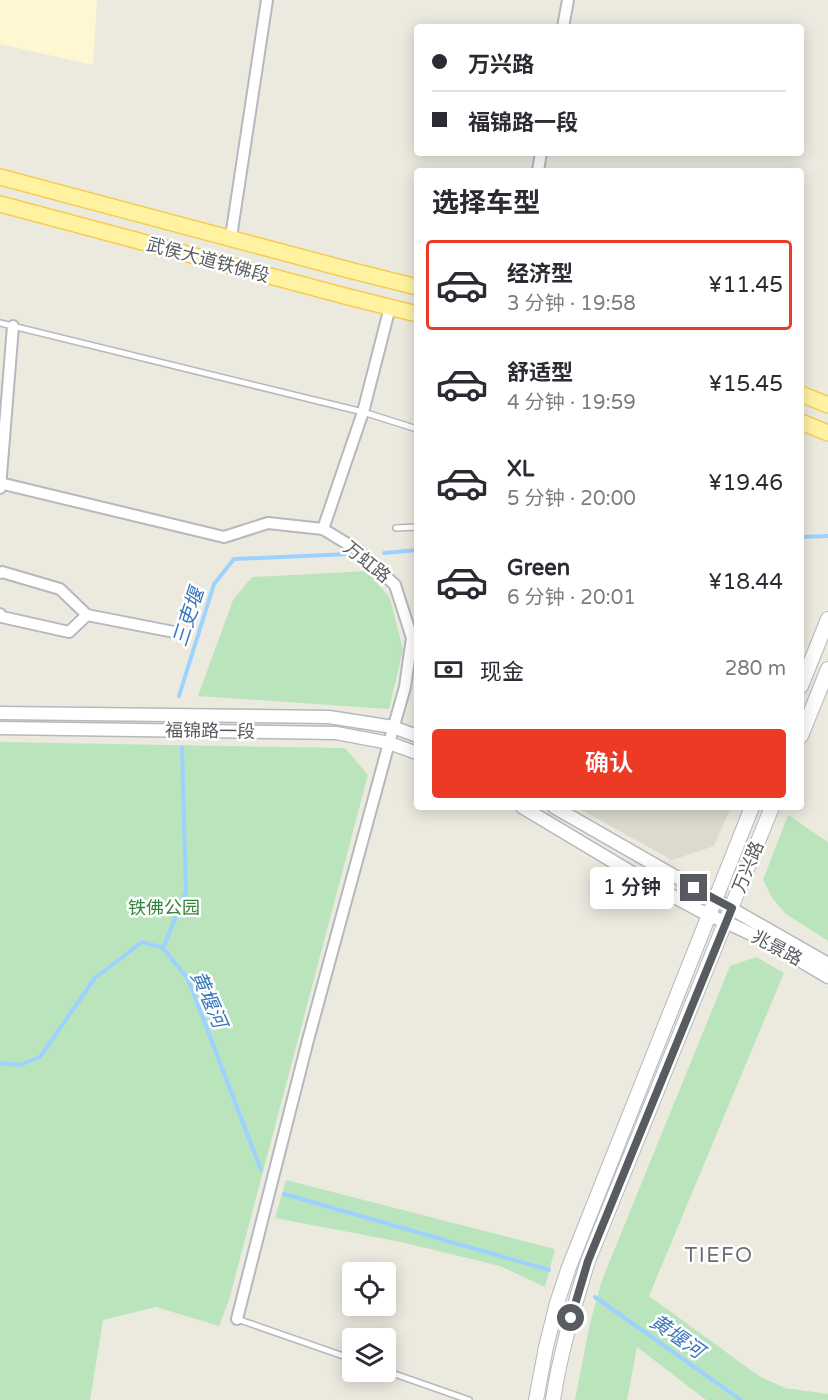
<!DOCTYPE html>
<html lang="zh">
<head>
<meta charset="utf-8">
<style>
	body { margin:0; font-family:"Varela Round","Noto Sans SC",sans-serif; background:#f2f2f3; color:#2b2b33; height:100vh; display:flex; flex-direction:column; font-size:22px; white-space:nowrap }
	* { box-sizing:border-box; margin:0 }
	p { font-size:20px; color:#7c7c81 }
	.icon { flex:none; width:33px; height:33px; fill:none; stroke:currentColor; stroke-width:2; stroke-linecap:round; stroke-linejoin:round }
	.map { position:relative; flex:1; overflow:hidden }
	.details { position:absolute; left:414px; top:168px; width:390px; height:642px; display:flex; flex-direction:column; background:#fff; border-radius:6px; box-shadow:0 3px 15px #0003 }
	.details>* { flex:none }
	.hud { position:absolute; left:414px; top:24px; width:390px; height:132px; border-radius:6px; box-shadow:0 3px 15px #0003; display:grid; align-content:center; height:132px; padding:0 18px; background:#fff }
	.tools { position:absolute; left:342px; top:1262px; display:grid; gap:12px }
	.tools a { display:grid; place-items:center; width:54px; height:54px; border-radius:6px; background:#fff; box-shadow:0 3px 15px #0003; font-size:30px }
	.end { position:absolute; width:27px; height:27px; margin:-14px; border:8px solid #585c61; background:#fff; box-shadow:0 0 0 3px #fff }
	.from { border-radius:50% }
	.bubble { position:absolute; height:42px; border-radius:6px; background:#fff; box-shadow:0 3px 15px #0003; font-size:20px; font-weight:600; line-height:42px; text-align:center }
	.hud b { display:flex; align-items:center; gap:21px; height:57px; font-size:22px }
	.hud b+b { border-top:2px solid #e1e1e2 }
	.hud i { width:15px; height:15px; background:#2b2b33 }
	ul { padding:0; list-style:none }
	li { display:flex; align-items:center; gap:18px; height:90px; margin:0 12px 9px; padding:0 6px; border:3px solid transparent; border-radius:6px }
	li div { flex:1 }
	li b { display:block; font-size:22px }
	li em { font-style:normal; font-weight:600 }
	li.active { border-color:#ed3a24 }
	li>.icon { width:54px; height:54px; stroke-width:1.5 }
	h2 { padding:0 18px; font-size:27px; line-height:72px }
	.pay { display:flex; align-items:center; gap:15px; height:66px; padding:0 18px; font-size:22px }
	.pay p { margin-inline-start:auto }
	.action { display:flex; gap:12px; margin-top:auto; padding:12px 18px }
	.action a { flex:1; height:69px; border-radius:6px; background:#ed3a24; color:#fff; font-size:24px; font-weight:600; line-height:69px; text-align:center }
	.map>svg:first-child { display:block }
	.commercial { fill:#fff6d2 }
	.education { fill:#dcd9ce }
	.green { fill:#bae5bc }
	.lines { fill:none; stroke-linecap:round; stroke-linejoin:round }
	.stream { stroke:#9dd1ff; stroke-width:4 }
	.service-casing { stroke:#b5b8bd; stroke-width:8 }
	.minor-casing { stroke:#b5b8bd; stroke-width:14 }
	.tertiary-casing { stroke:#b5b8bd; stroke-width:15 }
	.secondary-casing { stroke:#b5b9bf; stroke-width:16 }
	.primary-casing { stroke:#f5cc50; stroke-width:18 }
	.service { stroke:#fff; stroke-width:5 }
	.minor { stroke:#fff; stroke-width:10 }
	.tertiary { stroke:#fff; stroke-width:12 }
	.secondary { stroke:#fff; stroke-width:14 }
	.primary { stroke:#fff3a2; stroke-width:15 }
	.route { stroke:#585c61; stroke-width:8 }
	.labels { text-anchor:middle; stroke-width:5; stroke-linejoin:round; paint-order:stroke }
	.street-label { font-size:18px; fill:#585c61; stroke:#fff }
	.park-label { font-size:18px; fill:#328639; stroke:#fff }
	.water-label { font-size:20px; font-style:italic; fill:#3b76bc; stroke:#fff }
	.quarter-label { font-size:21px; letter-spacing:1.5px; fill:#696e73; stroke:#fff }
</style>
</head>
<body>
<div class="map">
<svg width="828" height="1400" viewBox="0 0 828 1400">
	<rect width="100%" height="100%" fill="#eceadf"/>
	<polygon class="commercial" points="0,0 97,0 93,65 0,44"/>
	<polygon class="education" points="576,807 731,807 714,846 672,860"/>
	<g class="green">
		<polygon points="367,571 390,598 403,650 389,709 198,696 233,600 252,577"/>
		<polygon points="0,742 345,748 368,775 229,1300 219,1326 156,1307 103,1320 90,1400 0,1400"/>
		<polygon points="788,815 828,842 828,941 786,914 773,899 763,880"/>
		<polygon points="756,957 784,973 649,1296 759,1376 785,1388 828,1394 828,1400 706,1400 637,1347 627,1400 575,1400 590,1323 602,1280 730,966"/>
		<polygon points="286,1180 555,1249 545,1287 500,1266 401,1242 275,1218"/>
	</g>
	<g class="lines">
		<g class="stream">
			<polyline points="801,537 828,536"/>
			<polyline points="384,553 417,550"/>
			<polyline points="179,696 214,584 234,559 349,554"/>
			<polyline points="163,948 186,892 182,747"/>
			<polyline points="0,1063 20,1065 40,1057 95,978 142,942 163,948 188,979 261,1170"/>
			<polyline points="284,1194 549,1270"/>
			<polyline points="595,1297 741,1400"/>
		</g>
		<g class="service-casing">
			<g id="service">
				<polyline points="0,323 363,412 417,429"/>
				<polyline points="396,528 417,527"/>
				<polyline points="237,1319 352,1359"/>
				<polyline points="386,1371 469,1400"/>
			</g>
		</g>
		<g class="minor-casing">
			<g id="minor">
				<polyline points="563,27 568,0"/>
				<polyline points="538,171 541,153"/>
				<polyline points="231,237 267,0"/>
				<polyline points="0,483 224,537 268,523 323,529 363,412 390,307"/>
				<polyline points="0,488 13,326"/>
				<polyline points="0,573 2,572 60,589 87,615"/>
				<polyline points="0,614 2,617 69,632 87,615 174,632"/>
				<polyline points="237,1319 308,1040 389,743 405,687 412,638 395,585 359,551 323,529"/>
			</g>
		</g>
		<g class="tertiary-casing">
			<g id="tertiary">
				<polyline points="0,713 329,717 393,727 417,736"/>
				<polyline points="0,728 336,733 389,743 417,753"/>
				<polyline points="522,807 654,886 708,915 726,922 774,945 828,977"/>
				<polyline points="554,807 828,964"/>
			</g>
		</g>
		<g class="secondary-casing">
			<g id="secondary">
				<polyline points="801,686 828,619"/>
				<polyline points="801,736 828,669"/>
				<polyline points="536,1400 546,1347 557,1303 569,1267 752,807"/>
				<path d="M553,1400c7,-47 21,-93 35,-139l184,-454"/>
			</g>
		</g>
		<g class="primary-casing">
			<g id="primary">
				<polyline points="0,177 349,270 417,287"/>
				<polyline points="0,204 345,296 417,314"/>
				<polyline points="801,394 828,405"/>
				<polyline points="801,422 828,433"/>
			</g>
		</g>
		<use href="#service" class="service"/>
		<use href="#minor" class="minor"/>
		<use href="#tertiary" class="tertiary"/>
		<use href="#secondary" class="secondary"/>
		<use href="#primary" class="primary"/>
	</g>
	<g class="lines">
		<polyline class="route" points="571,1318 588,1261 732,908 694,888"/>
	</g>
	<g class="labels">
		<g class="street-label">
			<text transform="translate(208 260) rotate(15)" y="6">武侯大道铁佛段</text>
			<text transform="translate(367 562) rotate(39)" y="6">万虹路</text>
			<text transform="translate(210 731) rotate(1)" y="6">福锦路一段</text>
			<text transform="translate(748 867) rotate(-68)" y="6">万兴路</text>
			<text transform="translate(777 948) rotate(28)" y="6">兆景路</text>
		</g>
		<g class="park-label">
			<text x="164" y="914">铁佛公园</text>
		</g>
		<g class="water-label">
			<text transform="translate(188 617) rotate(-72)" y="7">三吏堰</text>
			<text transform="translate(209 999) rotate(66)" y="7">黄堰河</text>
			<text transform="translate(677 1336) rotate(35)" y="7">黄堰河</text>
		</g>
		<g class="quarter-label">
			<text x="719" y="1262">TIEFO</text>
		</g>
	</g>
</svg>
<div class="tools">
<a><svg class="icon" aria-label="locate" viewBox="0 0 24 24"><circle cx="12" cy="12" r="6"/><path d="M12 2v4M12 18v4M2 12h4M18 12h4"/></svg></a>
<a><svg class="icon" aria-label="layers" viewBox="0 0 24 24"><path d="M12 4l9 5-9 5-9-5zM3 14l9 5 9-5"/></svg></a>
</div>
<i class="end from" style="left:571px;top:1318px"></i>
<i class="end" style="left:694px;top:888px"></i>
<div class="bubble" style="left:590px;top:867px;width:84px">1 分钟</div>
<div class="hud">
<b><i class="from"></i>万兴路</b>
<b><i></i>福锦路一段</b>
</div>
<section class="details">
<h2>选择车型</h2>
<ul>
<li class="active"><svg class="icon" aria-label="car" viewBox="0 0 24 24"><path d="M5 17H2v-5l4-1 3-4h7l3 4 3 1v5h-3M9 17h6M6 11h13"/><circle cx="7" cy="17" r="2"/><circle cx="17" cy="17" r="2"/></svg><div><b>经济型</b><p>3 分钟 · 19:58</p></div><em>¥11.45</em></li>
<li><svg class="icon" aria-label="car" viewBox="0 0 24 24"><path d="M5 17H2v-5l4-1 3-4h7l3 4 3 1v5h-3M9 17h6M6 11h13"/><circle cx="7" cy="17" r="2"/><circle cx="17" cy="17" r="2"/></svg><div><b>舒适型</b><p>4 分钟 · 19:59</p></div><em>¥15.45</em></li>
<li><svg class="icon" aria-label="car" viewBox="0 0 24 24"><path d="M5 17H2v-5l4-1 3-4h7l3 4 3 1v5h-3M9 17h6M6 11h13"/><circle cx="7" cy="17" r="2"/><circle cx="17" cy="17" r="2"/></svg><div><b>XL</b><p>5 分钟 · 20:00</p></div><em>¥19.46</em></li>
<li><svg class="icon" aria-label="car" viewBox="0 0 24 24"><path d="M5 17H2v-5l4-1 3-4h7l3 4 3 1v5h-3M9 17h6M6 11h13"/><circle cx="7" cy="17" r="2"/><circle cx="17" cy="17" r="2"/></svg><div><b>Green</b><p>6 分钟 · 20:01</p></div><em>¥18.44</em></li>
</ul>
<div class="pay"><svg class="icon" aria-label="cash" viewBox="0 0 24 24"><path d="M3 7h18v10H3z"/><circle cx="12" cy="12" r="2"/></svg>现金<p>280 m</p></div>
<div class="action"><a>确认</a></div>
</section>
</div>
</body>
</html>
